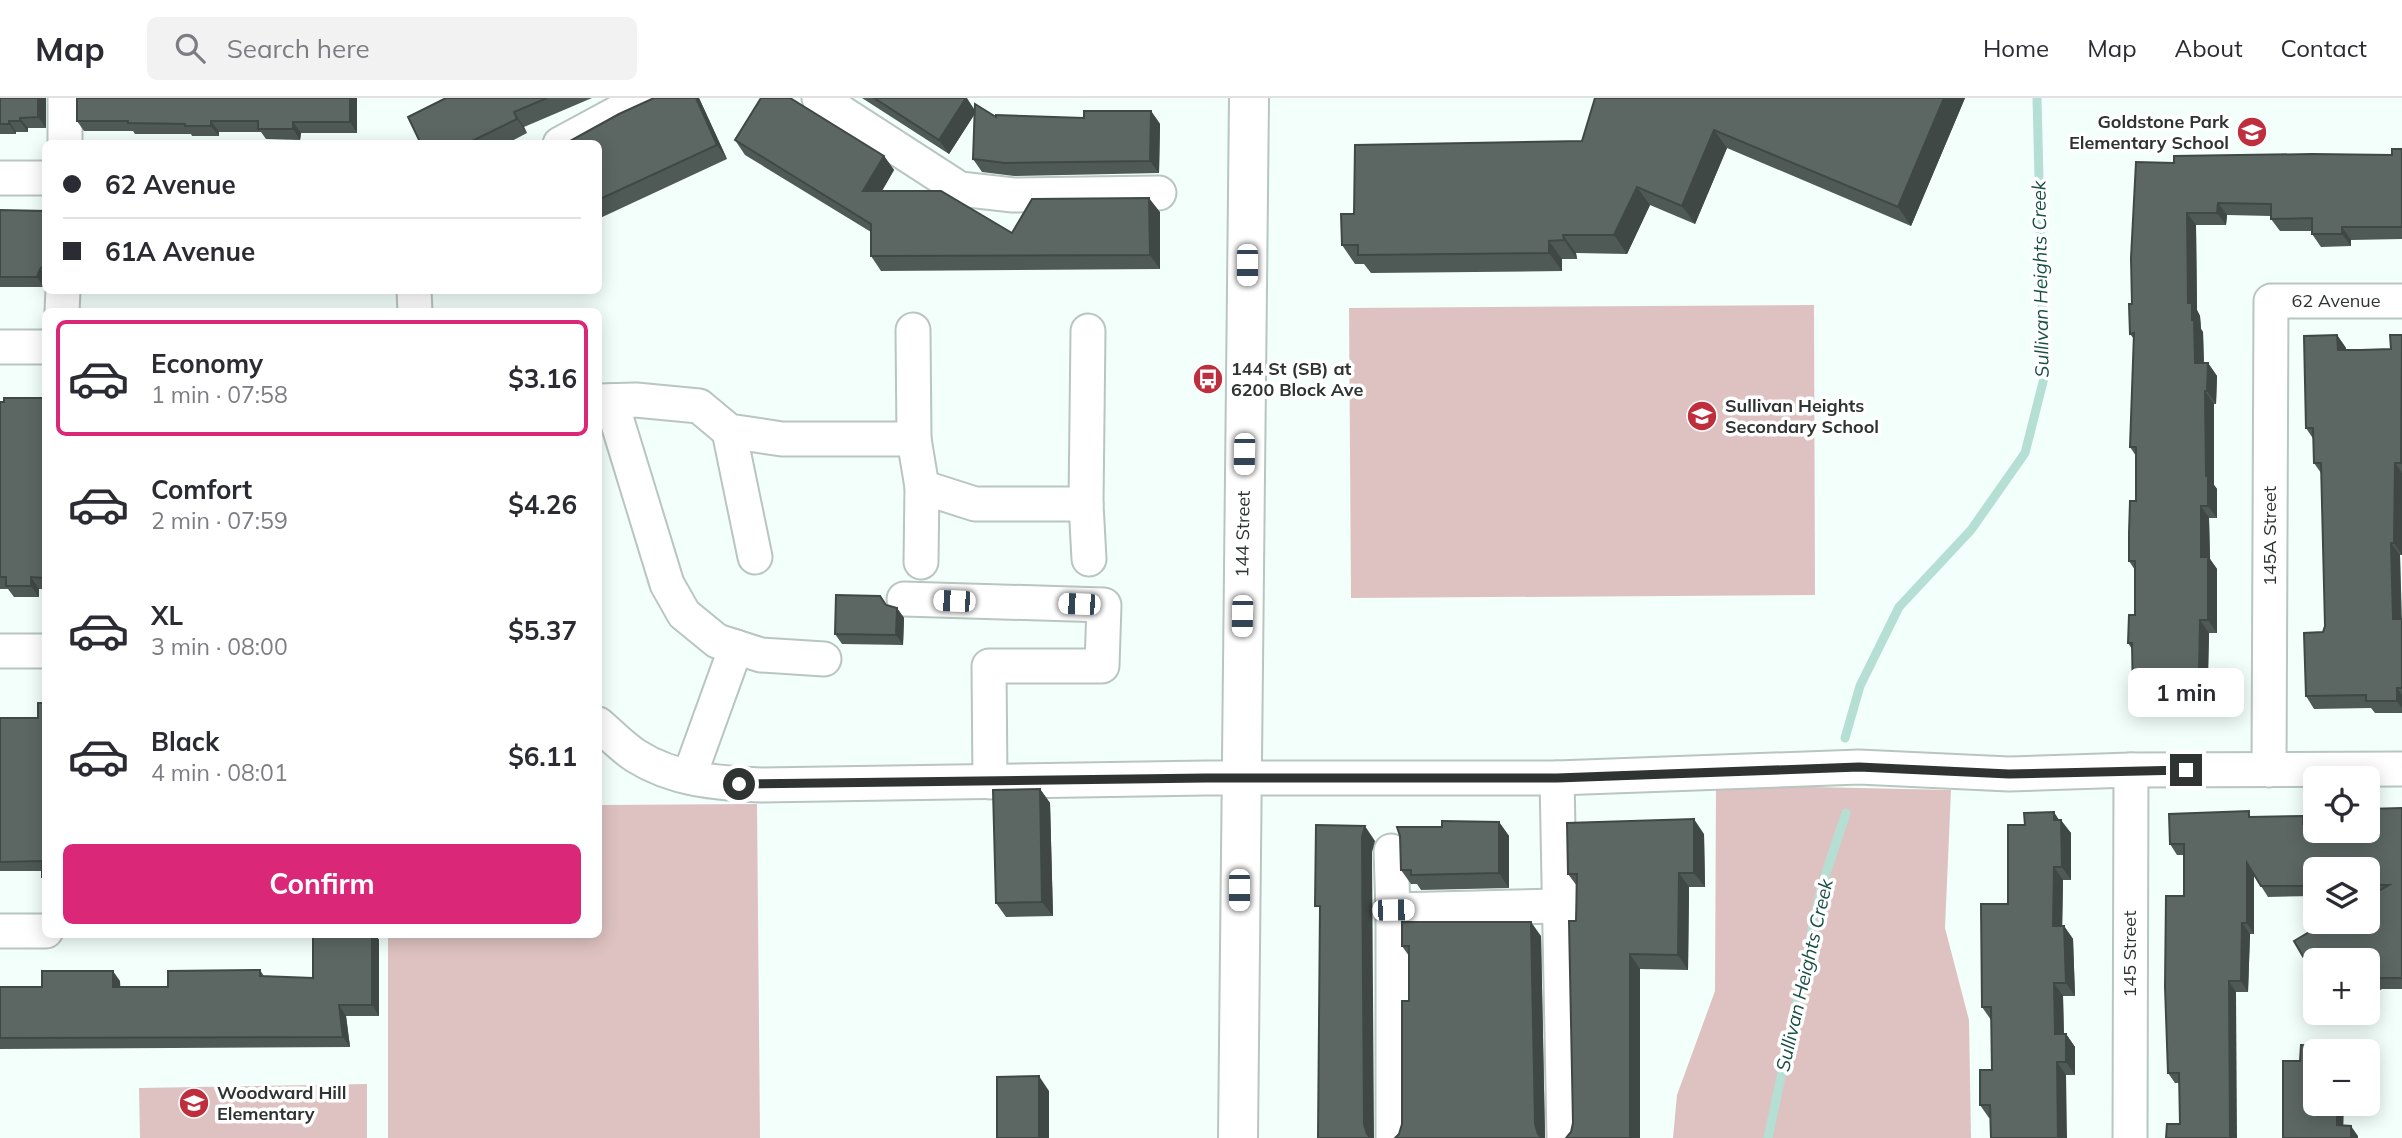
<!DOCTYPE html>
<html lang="en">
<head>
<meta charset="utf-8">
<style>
	body { margin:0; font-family:Mulish,sans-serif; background:#f2f2f3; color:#2b2b33; height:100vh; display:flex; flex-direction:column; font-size:26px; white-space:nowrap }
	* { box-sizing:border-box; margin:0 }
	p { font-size:23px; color:#7c7c81 }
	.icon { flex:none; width:38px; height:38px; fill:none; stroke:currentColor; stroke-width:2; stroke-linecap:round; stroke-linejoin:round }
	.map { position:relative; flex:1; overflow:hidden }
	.details { position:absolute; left:42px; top:210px; width:560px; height:630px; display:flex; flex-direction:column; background:#fff; border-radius:10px; box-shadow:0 4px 18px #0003 }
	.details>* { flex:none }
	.top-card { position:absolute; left:42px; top:42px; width:560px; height:154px; border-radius:10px; box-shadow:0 4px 18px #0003; display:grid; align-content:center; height:154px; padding:0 21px; background:#fff }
	.controls { position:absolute; left:2303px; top:668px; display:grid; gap:14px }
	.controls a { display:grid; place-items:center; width:77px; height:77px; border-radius:10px; background:#fff; box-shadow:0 4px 18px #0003; font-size:35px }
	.end { position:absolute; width:32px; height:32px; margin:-16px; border:9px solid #2f3433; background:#fff; box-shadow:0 0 0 4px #fff }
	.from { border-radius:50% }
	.bubble { position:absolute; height:49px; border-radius:10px; background:#fff; box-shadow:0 4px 18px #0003; font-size:23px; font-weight:700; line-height:49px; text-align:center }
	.car { position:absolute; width:21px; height:42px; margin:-21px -10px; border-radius:9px; box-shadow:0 0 5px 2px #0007; background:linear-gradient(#fff 24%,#345 0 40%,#fff 0 76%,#345 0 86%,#fff 0) }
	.top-card b { display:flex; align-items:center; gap:24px; height:66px; font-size:26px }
	.top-card b+b { border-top:2px solid #e1e1e2 }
	.top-card i { width:18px; height:18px; background:#2b2b33 }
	ul { padding:12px 0 0; list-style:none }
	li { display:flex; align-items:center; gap:21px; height:116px; margin:0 14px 10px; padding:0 7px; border:4px solid transparent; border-radius:10px }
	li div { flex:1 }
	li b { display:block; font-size:26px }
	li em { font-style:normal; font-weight:700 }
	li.active { border-color:#db2777 }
	li>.icon { width:63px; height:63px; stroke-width:1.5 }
	.button { display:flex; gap:14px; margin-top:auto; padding:14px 21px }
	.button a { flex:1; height:80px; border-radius:10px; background:#db2777; color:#fff; font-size:28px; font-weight:700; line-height:80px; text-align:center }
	header { display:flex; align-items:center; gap:42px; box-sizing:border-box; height:98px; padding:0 35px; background:#fff; border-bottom:2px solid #e1e1e2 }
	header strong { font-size:33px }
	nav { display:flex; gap:38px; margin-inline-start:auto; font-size:24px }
	.search { width:490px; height:63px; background:#f2f2f3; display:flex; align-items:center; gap:18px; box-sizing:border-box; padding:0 24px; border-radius:10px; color:#7c7c81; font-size:26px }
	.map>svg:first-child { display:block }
	.green { fill:#ddc2c1 }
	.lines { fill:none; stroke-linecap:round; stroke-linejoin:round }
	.stream { stroke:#b6dfd3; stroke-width:9 }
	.minor-casing { stroke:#b8c5c1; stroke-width:37 }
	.major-casing { stroke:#b8c5c1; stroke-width:42 }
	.minor { stroke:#fff; stroke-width:33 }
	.major { stroke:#fff; stroke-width:38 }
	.wall { fill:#4f5956 }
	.shaded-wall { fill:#404846 }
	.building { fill:#5c6764; stroke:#404846; stroke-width:2 }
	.route { stroke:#2f3433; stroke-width:9 }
	.labels { text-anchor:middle; stroke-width:7; stroke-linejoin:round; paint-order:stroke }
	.poi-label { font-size:18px; font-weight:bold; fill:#2f3433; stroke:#fff; text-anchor:start }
	.street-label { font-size:18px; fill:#2f3433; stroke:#fff }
	.water-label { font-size:19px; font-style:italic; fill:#184f43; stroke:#fff }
</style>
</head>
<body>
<header>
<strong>Map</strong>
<div class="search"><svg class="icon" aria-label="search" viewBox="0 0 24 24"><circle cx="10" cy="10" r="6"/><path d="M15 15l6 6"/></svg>Search here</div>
<nav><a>Home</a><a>Map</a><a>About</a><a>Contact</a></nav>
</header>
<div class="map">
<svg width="2402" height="1040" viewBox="0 0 2402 1040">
	<rect width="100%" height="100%" fill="#f2fffb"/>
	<g class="green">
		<polygon points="1814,207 1815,497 1351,500 1349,210"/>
		<polygon points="1716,687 1951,692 1945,830 1969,922 1971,1040 1673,1040 1677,997 1715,893"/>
		<polygon points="757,706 760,1040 388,1040 388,837 598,836 599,707"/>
		<polygon points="367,986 367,1040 140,1040 139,990"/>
	</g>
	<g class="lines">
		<g class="stream">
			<polyline points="1845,640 1860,588 1899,509 1971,432 2025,355 2044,280 2037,0"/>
			<polyline points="1768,1040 1821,790 1846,715"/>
		</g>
		<g class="minor-casing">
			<g id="minor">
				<polyline points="65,0 65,46"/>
				<polyline points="819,0 960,91 1013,97 1159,95"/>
				<polyline points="560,46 645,0"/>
				<polyline points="0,80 46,80"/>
				<polyline points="414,192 415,214"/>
				<polyline points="62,214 63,192"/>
				<polyline points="913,232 914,341"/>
				<polyline points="0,249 46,249"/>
				<polyline points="598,303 636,302 699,308 729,333 782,341 914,341 922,389 975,406 1086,406 1088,233"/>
				<polyline points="611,303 667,486 684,516 717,543 761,557 824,561"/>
				<polyline points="729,333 755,459"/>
				<polyline points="1086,406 1089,461"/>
				<polyline points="921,464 922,389"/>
				<polyline points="904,501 1104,507 1102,568 989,568 990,684"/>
				<polyline points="0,553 46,553"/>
				<path d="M598,626c12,10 24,23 38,32 38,24 81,27 125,29l445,-7h351l302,-11 150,7 122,-4 271,-1"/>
				<polyline points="2269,672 2271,203 2402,203"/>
				<polyline points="689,679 736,549"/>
				<polyline points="1557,680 1564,1040"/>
				<polyline points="1391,753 1393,812 1393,1040"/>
				<polyline points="1393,812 1559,808"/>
				<polyline points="0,833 46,833"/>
				<polyline points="2130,1040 2131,672"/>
			</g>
		</g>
		<g class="major-casing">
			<polyline id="major" points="1238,1040 1249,0"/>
		</g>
		<use href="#minor" class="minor"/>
		<use href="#major" class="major"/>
	</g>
	<g class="wall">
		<polygon points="0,0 46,0 46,30 28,30 28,34 16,34 16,36 0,36"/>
		<polygon points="357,0 357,35 301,35 300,42 266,41 261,34 219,34 219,38 192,38 191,36 135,36 133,33 84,33 77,23"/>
		<polygon points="446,0 592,0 524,29 527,35 506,46 421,46"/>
		<polygon points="699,0 727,61 598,121 598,46"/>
		<polygon points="862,0 967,0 974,11 996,19 1084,20 1151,13 1160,26 1159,75 1014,78 982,74 973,61 974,17 949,56"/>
		<polygon points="1965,0 1911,128 1727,50 1695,126 1650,107 1627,156 1576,155 1577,161 1562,161 1562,173 1371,175 1364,166 1355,166 1342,147 1354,116 1582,43"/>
		<polygon points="735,42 884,58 894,72 882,93 1012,135 1160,114 1160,171 881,173 871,158 871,134 745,57"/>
		<polygon points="2402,51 2402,141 2351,142 2351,148 2321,149 2312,136 2312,133 2280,133 2271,121 2271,118 2227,117 2226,127 2196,127 2197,212 2200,218 2201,231 2203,234 2204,265 2208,265 2217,278 2216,306 2214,306 2214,387 2217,391 2217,420 2209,420 2210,461 2217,471 2217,535 2209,535 2208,577 2215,587 2216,614 2142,616 2133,603 2132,551 2128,545 2135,517 2135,472 2129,463 2136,403 2136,358 2130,349 2134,241 2130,236 2132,206 2174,65 2392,57"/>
		<polygon points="0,112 46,113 46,186 44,189 0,189"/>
		<polygon points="2337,237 2346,250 2346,252 2391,251 2402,237 2402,457 2400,457 2402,521 2402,615 2375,615 2371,610 2314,611 2306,598 2325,528 2321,375 2314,365 2314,342 2306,330"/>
		<polygon points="46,300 46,491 39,491 39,499 14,499 8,491 0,491 0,304"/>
		<polygon points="886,507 897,510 904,520 903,547 842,546 835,536"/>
		<polygon points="46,605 46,784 42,779 42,773 0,773 0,620 38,620"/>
		<polygon points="1040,691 1050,705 1053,818 1006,819 996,805"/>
		<polygon points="2402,710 2402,891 2382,891 2368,899 2368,863 2371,798 2368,798 2368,772 2315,772 2315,798 2268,799 2254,777 2254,836 2250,836 2248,894 2236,894 2180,1026 2179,985 2175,985 2168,975 2184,798 2184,757 2177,757 2170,746 2253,719 2368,733"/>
		<polygon points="2059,722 2071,735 2071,782 2063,782 2062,828 2064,828 2073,841 2075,898 2063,898 2064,936 2066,936 2075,949 2075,977 2066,977 1989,1020 1980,1007 1992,972 1991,922 1982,909 2008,806 2025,727"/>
		<polygon points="1499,724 1509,738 1509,790 1421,792 1417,786 1411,786 1401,772 1442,729"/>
		<polygon points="1704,736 1705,789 1689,789 1688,872 1640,871 1640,1040 1566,1040 1571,1034 1573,1025 1577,788 1568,776"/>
		<polygon points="313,836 375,836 379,842 379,918 346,918 350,949 0,951 0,889 42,889 120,883 120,889 168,889 260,872 264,878 313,880"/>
		<polygon points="1541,838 1545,1040 1395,1040 1399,1036 1402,1026 1409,903 1409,858 1402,848"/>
	</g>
	<g class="shaded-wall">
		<polygon points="38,0 46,0 46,30 38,19"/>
		<polygon points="350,0 357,0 357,35 350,24"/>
		<polygon points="696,0 699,0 727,61 717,47"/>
		<polygon points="966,0 976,14 949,56 939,42"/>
		<polygon points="1944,0 1965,0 1911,128 1898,109"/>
		<polygon points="1151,13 1160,26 1159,75 1150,63"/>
		<polygon points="514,14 524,29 527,35 517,21"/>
		<polygon points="20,20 28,30 28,34 20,23"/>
		<polygon points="9,23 16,34 16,36 9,26"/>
		<polygon points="211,23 219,34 219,38 211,28"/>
		<polygon points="293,24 301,35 300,42 293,31"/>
		<polygon points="1714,32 1727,50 1695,126 1682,108"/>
		<polygon points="884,58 894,72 873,108 863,93"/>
		<polygon points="1637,89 1650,107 1627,156 1614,137"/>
		<polygon points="1149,100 1160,114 1160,171 1150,157"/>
		<polygon points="2218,105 2227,117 2226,127 2217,115"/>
		<polygon points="2187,115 2196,127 2197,212 2200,218 2201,231 2203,234 2204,277 2195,265 2188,205"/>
		<polygon points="2342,129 2351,142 2351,148 2342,136"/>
		<polygon points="1563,137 1576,155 1577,161 1564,142"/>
		<polygon points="1549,143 1562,161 1562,173 1549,155"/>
		<polygon points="40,171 46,179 44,189 37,179"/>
		<polygon points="2337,237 2346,250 2346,264 2338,252"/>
		<polygon points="2208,265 2217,278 2216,306 2207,293"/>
		<polygon points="2205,293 2214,306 2214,387 2217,391 2217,420 2208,408 2206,378"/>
		<polygon points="2401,312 2402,314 2402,367 2401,365"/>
		<polygon points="2395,365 2402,375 2402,457 2394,445"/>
		<polygon points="2201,408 2209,420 2210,461 2217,471 2217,535 2208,522 2201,459"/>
		<polygon points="2391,445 2400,457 2401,533 2393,521"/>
		<polygon points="31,479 39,491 39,499 31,488"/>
		<polygon points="897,510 904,520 903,547 896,537"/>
		<polygon points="2200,522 2209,535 2208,577 2215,587 2216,614 2207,602 2199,575"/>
		<polygon points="2397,590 2402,597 2402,610 2397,603"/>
		<polygon points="1040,691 1050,705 1053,818 1042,804"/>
		<polygon points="2054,714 2061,725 2061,722 2071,735 2071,782 2062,769 2054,722"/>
		<polygon points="1694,721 1704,736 1705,789 1694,775"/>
		<polygon points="1499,724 1509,738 1509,790 1499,775"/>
		<polygon points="1365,728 1375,743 1372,754 1374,1040 1370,1040 1367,1036 1364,1026 1362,739"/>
		<polygon points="2247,765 2254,775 2254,836 2247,825"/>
		<polygon points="2054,769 2063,782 2062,841 2053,828"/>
		<polygon points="1679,775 1689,789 1688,872 1678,857"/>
		<polygon points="1531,824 1541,838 1545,1040 1541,1040 1538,1036 1535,1026"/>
		<polygon points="2242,825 2250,836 2248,894 2241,883"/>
		<polygon points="2064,828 2073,841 2075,898 2066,885"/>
		<polygon points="372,836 375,836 379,842 379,918 372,907"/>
		<polygon points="1630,856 1640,871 1640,1040 1630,1040"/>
		<polygon points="113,873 120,883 121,899 113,889"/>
		<polygon points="2229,883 2236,894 2237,1040 2230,1040"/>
		<polygon points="2054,885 2063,898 2064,949 2055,936"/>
		<polygon points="339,907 346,918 350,949 343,939"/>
		<polygon points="2066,936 2075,949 2075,977 2066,964"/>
		<polygon points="2057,964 2066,977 2067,1040 2058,1040"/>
		<polygon points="1039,978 1049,993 1049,1040 1039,1040"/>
		<polygon points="2337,1006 2344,1006 2343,1037 2337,1027"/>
		<polygon points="2351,1028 2358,1038 2358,1040 2351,1040"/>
	</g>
	<g class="building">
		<polygon points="0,0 38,0 38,19 20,20 20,23 9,23 9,26 0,26"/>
		<polygon points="77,0 350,0 350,24 293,24 293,31 258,31 258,23 211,23 211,28 185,28 185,26 128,25 128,23 77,23"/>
		<polygon points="446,0 547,0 514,14 517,21 466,46 421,46 408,19"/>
		<polygon points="654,0 696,0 717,47 598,102 598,46 568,46 568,44 619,16"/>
		<polygon points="761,0 790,0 884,58 863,93 941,93 1012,135 1032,101 1149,100 1150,157 871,158 871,126 735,42"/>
		<polygon points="874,0 966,0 939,42"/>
		<polygon points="1595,0 1944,0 1898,109 1714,32 1682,108 1637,89 1614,137 1563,137 1564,142 1549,143 1549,155 1358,157 1358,147 1342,147 1341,116 1354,116 1355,47 1582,43"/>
		<polygon points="975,6 996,19 996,17 1084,20 1084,13 1151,13 1150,63 1005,65 973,61"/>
		<polygon points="2392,51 2402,51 2402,129 2342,129 2342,136 2312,136 2312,120 2271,121 2271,106 2218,105 2217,115 2187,115 2188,205 2192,205 2192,222 2194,222 2195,265 2208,265 2207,293 2205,293 2206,378 2208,378 2208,408 2201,408 2201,459 2208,459 2208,522 2200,522 2199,575 2207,575 2207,602 2133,603 2132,545 2128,545 2129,517 2135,517 2135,463 2129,463 2129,435 2130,403 2136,403 2136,349 2130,349 2134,235 2130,236 2129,206 2132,206 2131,160 2136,64 2174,65 2174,58 2312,56 2392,57"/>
		<polygon points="0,112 46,113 46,165 40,171 37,179 0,179"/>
		<polygon points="2337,237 2338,252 2361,252 2391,251 2390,237 2402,237 2401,365 2395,365 2394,445 2391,445 2393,521 2402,521 2402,590 2397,590 2397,603 2366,603 2366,597 2306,598 2304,535 2323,534 2325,528 2321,365 2314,365 2313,330 2306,330 2304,238"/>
		<polygon points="4,300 46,300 46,480 31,479 31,488 6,488 6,479 0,479 0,304 4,304"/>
		<polygon points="836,497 880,498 886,507 897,510 896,537 835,536"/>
		<polygon points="38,605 46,605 46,779 42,779 42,763 0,764 0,620 38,620"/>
		<polygon points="1040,691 1042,804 996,805 993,692"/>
		<polygon points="2402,710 2402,880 2375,880 2368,884 2368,863 2315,863 2315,879 2294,843 2326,824 2368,824 2368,799 2389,787 2368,787 2368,772 2315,772 2315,788 2261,788 2247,765 2247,825 2242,825 2241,883 2229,883 2230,1040 2166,1040 2167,1026 2180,1026 2179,975 2168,975 2165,889 2166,798 2184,798 2184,746 2170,746 2169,716 2249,713 2249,719 2303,718 2303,726 2315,726 2315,733 2368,733 2368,711"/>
		<polygon points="2054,714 2054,722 2061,722 2062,769 2054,769 2053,828 2064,828 2065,857 2066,885 2054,885 2055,936 2066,936 2066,964 2057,964 2058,1040 1991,1040 1990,1007 1980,1007 1980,972 1992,972 1991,909 1982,909 1981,806 2008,806 2008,727 2025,727 2024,715"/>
		<polygon points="1694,721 1694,775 1679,775 1678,857 1630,856 1630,1040 1566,1040 1571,1034 1573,1025 1569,823 1576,823 1577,776 1568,776 1567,725"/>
		<polygon points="1442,723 1499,724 1499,775 1411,777 1411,772 1401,772 1400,738 1397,729 1442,729"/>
		<polygon points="1316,727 1365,728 1362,739 1364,1026 1367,1036 1371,1040 1318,1040 1320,808 1315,808"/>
		<polygon points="1402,824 1531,824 1535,1026 1538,1036 1542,1040 1395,1040 1399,1036 1402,1026 1402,903 1409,903 1409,848 1402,848"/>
		<polygon points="313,836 372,836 372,907 339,907 343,939 0,940 0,889 42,889 42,873 113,873 113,889 168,889 168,873 260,872 260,878 313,880"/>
		<polygon points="2301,947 2354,948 2354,954 2315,954 2315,1006 2337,1006 2337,1027 2351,1028 2351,1040 2283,1040 2283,963 2300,963"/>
		<polygon points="1039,978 1039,1040 997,1040 997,979"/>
	</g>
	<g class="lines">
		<polyline class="route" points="739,686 1206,680 1557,680 1859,669 2009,676 2186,672"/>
	</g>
	<defs>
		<g id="school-disc" transform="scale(1.575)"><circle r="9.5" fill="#be2e3d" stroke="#fff"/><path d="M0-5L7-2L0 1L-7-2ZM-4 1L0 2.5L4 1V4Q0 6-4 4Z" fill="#fff"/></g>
		<g id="bus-disc" transform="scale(1.575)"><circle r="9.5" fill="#be2e3d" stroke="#fff"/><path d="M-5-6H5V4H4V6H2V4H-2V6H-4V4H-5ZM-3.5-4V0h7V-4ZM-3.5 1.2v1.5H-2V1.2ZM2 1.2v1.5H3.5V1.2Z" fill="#fff"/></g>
	</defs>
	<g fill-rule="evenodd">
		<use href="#school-disc" x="2252" y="34"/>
		<use href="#bus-disc" x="1208" y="281"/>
		<use href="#school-disc" x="1702" y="318"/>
		<use href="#school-disc" x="194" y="1005"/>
	</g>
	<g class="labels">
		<g class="poi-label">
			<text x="2229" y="30" text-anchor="end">Goldstone Park<tspan x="2229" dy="21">Elementary School</tspan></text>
			<text x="1231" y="277">144 St (SB) at<tspan x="1231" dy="21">6200 Block Ave</tspan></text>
			<text x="1725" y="314">Sullivan Heights<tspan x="1725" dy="21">Secondary School</tspan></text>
			<text x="217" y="1001">Woodward Hill<tspan x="217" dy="21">Elementary</tspan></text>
		</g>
		<g class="street-label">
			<text x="2336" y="209">62 Avenue</text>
			<text transform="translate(1243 436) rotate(-89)" y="6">144 Street</text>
			<text transform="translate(2270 438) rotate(-90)" y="6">145A Street</text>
			<text transform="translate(2130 856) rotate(-90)" y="6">145 Street</text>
		</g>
		<g class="water-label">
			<text transform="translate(2040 181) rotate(-91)" y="7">Sullivan Heights Creek</text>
			<text transform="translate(1804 877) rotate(-77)" y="7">Sullivan Heights Creek</text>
		</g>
	</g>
</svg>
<div class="controls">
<a><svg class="icon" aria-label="locate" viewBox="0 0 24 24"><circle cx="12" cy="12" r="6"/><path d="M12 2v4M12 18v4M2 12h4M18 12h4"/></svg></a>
<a><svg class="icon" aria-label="layers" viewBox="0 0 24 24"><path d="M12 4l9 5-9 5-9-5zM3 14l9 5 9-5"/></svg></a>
<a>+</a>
<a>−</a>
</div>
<i class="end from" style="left:739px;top:686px"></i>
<i class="end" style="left:2186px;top:672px"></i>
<div class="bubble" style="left:2128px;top:570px;width:116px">1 min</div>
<i class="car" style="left:1247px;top:167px;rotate:180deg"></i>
<i class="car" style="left:1244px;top:356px;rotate:181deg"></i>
<i class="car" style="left:954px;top:503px;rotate:272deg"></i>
<i class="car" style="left:1079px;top:506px;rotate:272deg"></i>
<i class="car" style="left:1242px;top:518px;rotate:181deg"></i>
<i class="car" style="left:1239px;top:792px;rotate:180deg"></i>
<i class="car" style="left:1393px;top:812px;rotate:89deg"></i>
<div class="top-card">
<b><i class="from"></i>62 Avenue</b>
<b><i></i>61A Avenue</b>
</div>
<section class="details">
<ul>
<li class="active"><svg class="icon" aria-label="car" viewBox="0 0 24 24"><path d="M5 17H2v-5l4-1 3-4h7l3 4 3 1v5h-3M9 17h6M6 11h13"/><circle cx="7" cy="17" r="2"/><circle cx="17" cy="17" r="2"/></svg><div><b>Economy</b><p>1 min · 07:58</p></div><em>$3.16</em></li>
<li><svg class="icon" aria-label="car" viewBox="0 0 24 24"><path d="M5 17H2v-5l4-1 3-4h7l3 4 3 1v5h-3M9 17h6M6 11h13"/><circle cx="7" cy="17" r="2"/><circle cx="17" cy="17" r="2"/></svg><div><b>Comfort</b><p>2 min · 07:59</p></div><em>$4.26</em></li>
<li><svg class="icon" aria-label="car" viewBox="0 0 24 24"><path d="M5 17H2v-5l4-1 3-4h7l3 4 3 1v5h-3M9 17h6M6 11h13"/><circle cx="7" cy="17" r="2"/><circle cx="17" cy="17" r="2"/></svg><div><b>XL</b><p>3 min · 08:00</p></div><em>$5.37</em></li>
<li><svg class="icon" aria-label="car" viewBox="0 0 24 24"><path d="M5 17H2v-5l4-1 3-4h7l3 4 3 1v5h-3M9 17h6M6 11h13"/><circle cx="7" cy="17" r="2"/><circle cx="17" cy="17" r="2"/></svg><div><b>Black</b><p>4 min · 08:01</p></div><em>$6.11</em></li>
</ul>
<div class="button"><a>Confirm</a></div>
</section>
</div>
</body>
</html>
